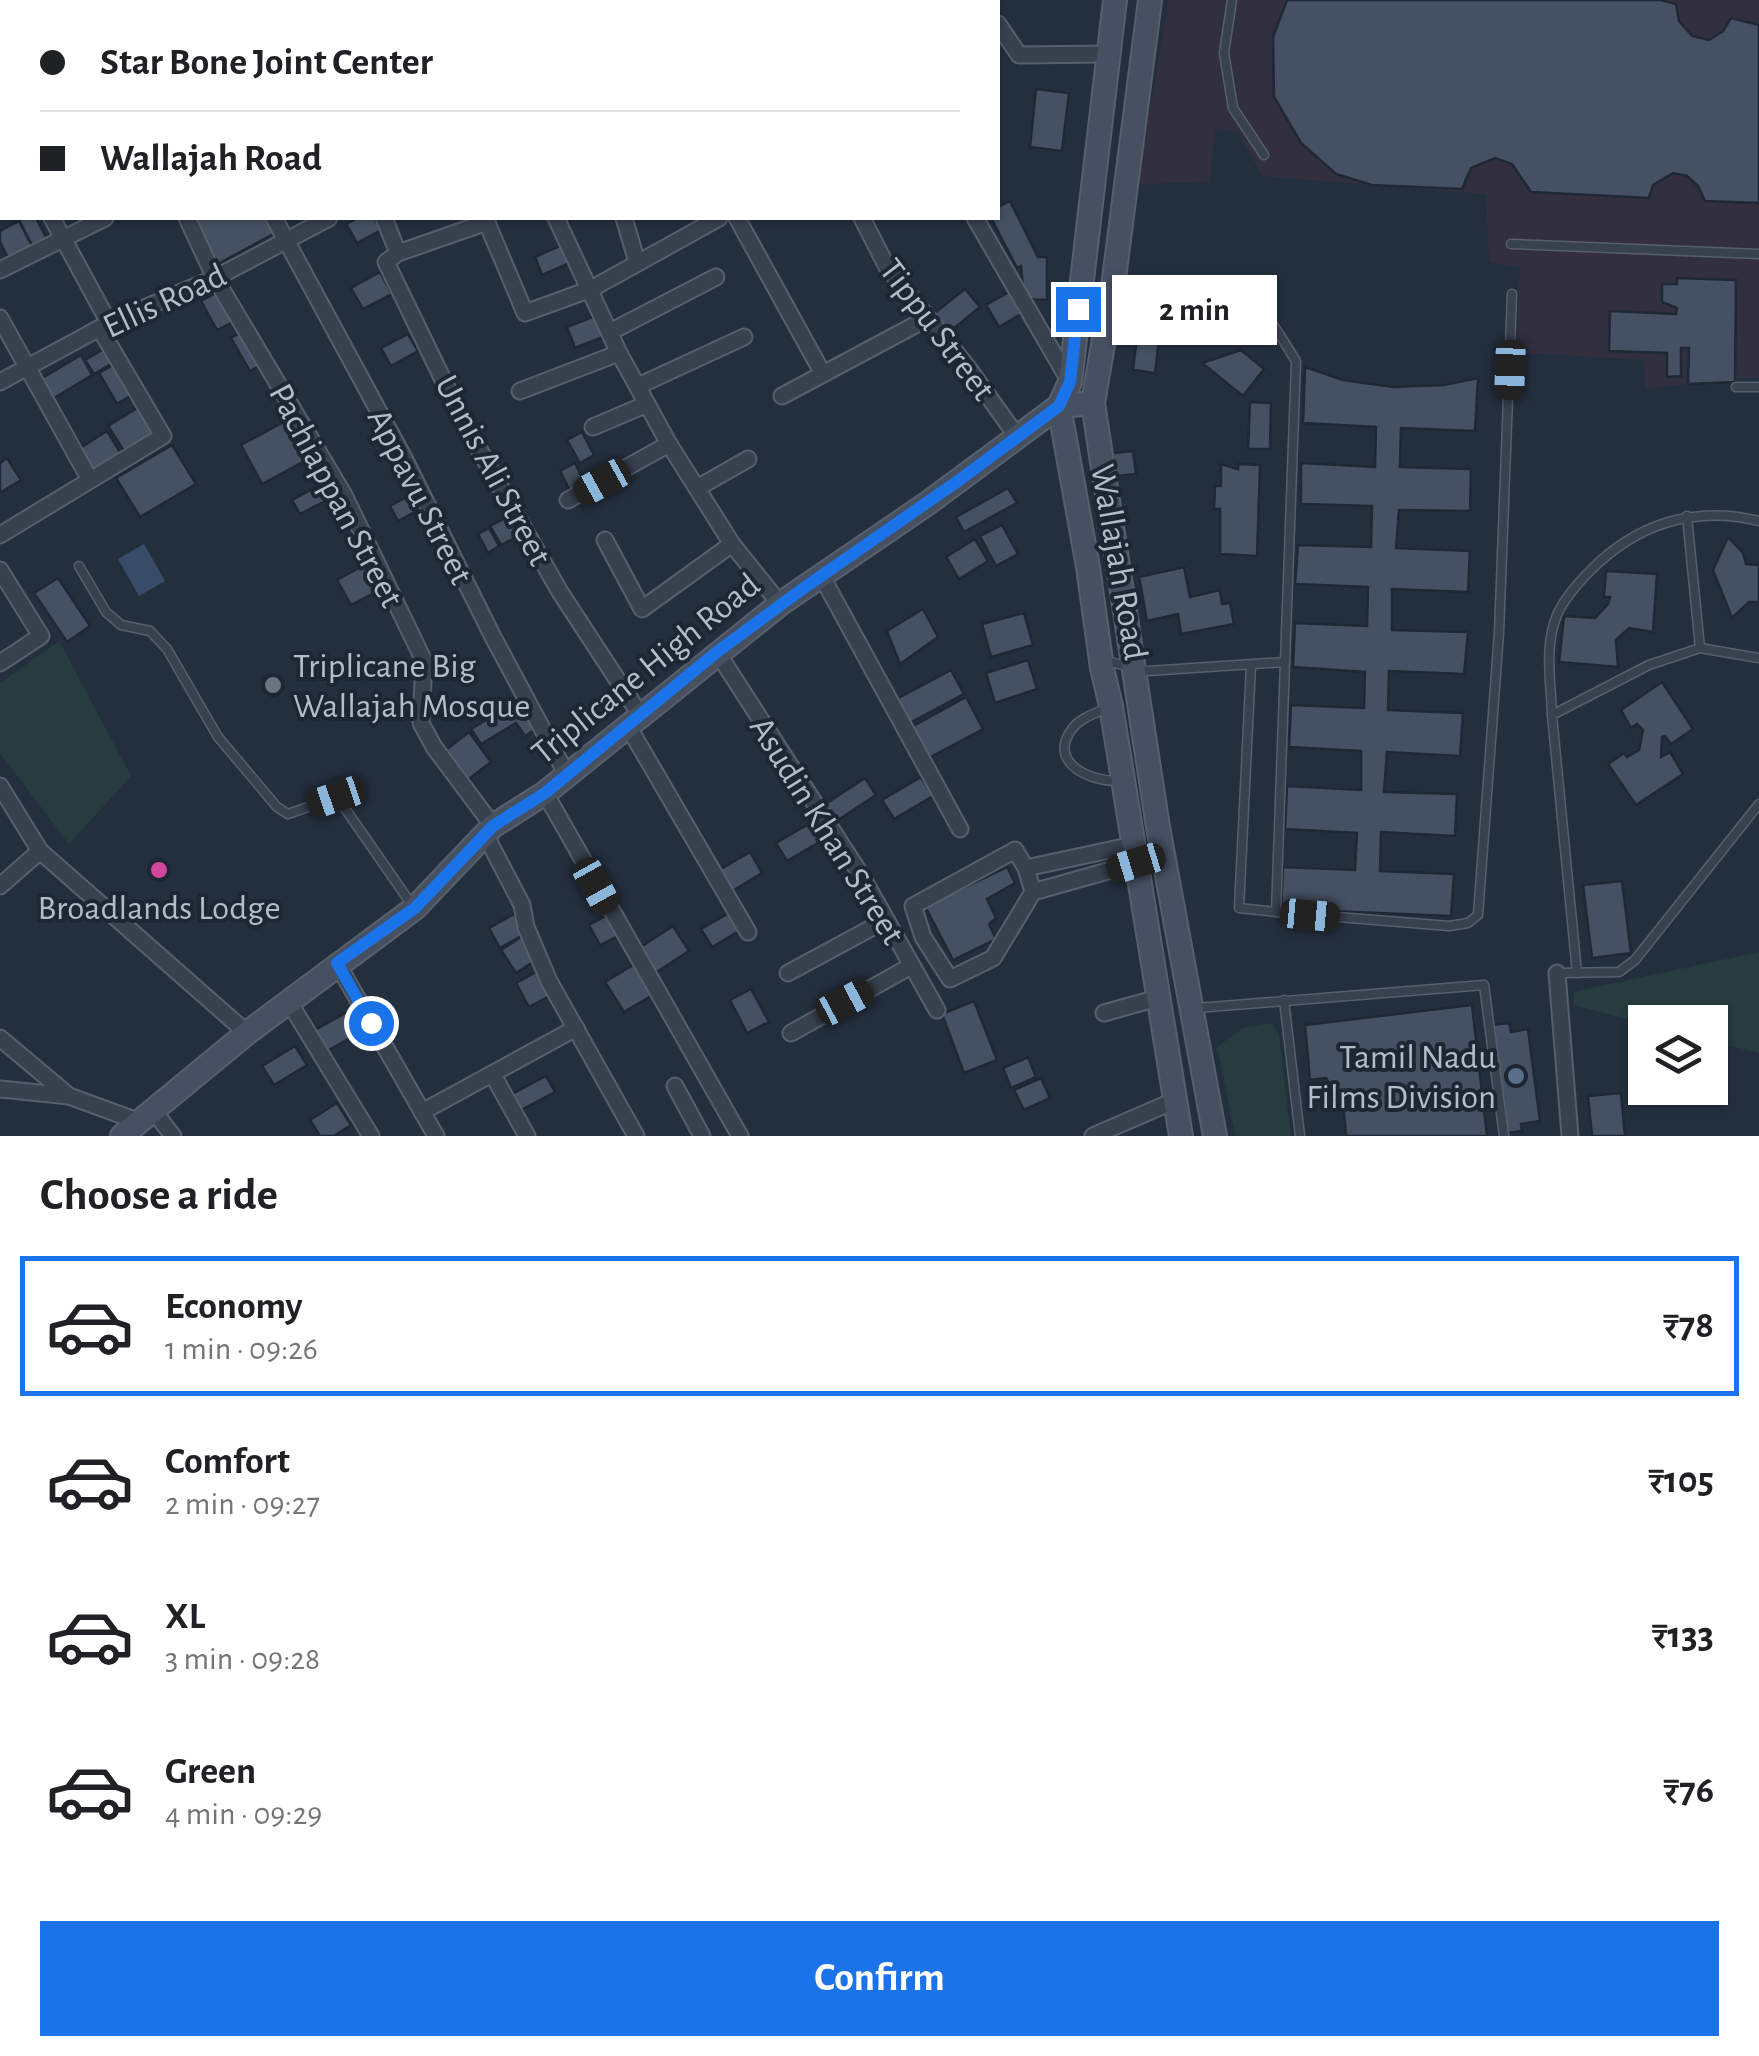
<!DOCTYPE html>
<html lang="en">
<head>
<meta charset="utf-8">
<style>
	body { margin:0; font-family:"Alegreya Sans",sans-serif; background:#f2f2f2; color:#202124; height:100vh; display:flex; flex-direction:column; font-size:38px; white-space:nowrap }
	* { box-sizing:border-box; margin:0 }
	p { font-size:32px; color:#757577 }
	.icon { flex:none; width:55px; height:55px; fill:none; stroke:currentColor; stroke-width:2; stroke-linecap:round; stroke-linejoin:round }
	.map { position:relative; height:1136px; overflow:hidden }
	.details { display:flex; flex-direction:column; background:#fff; flex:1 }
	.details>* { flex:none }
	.banner { position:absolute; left:0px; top:0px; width:1000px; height:220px; box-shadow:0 2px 8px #0004; display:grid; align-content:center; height:220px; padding:0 40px; background:#fff }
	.fabs { position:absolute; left:1628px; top:1005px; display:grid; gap:20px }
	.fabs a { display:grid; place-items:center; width:100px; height:100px; border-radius:0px; background:#fff; box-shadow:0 2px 8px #0004; font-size:50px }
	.end { position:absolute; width:45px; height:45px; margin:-22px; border:12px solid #1a73e8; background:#fff; box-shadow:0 0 0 5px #fff }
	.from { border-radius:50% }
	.bubble { position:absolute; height:70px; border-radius:0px; background:#fff; box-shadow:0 2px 8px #0004; font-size:32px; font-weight:700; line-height:70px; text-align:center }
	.car { position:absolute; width:30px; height:60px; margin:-30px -15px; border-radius:12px; box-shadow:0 0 8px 2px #0007; background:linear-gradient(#222 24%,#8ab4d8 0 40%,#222 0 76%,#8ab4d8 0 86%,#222 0) }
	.banner b { display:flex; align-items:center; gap:35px; height:95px; font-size:38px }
	.banner b+b { border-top:2px solid #e0e0e0 }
	.banner i { width:25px; height:25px; background:#202124 }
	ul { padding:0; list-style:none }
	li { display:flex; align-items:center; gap:30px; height:140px; margin:0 20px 15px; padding:0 20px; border:5px solid transparent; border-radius:0px }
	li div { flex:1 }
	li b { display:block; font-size:38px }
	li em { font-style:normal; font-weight:700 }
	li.selected { border-color:#1a73e8 }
	li>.icon { width:90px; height:90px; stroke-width:1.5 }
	h2 { padding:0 40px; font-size:45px; line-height:120px }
	.cta { display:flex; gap:20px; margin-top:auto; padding:20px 40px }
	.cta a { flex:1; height:115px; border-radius:0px; background:#1a73e8; color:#fff; font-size:40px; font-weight:700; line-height:115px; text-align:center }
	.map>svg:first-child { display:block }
	.medical { fill:#32303f }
	.green { fill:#263c3f }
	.water { fill:#394c67 }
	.building { fill:#455162; stroke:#1f2835; stroke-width:2.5 }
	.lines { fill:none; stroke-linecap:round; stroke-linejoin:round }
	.lane-casing { stroke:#565f6c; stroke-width:11 }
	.street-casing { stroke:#565f6c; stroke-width:19 }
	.secondary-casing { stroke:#565f6c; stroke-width:26 }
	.lane { stroke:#38414e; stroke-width:8 }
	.street { stroke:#38414e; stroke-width:15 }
	.secondary { stroke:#465061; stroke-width:22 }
	.route { stroke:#1a73e8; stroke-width:12 }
	.worship-dot { fill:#6b7280; stroke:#1d2633; stroke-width:4 }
	.hotel-dot { fill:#d1479c; stroke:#1d2633; stroke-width:4 }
	.service-dot { fill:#5c6f8a; stroke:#1d2633; stroke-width:4 }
	.labels { text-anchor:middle; stroke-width:8; stroke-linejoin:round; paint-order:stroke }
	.street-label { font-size:35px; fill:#b4bcc9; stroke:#1d2633 }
	.poi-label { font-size:35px; fill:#b4bcc9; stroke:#1d2633; text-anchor:start }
</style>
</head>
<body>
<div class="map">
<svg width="1759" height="1136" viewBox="0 0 1759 1136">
	<rect width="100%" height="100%" fill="#242f3e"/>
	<polygon class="medical" points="1169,0 1759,0 1759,377 1646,388 1644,360 1516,352 1520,267 1489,262 1486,194 1262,176 1239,132 1216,128 1209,182 1137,184"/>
	<g class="green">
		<polygon points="59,641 131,776 69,844 0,753 0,683"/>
		<polygon points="1759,952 1759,1053 1710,1041 1710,1022 1645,1024 1574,1005 1573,992"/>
		<polygon points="1272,1023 1279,1034 1291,1136 1235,1136 1217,1047 1243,1028"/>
	</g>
	<polygon class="water" points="144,544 165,581 139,596 118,559"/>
	<g class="building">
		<polygon points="1287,0 1661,0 1676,4 1679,21 1692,36 1709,40 1723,31 1731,18 1759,25 1759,203 1705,201 1698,186 1687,176 1673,173 1653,185 1649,198 1531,192 1512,164 1495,158 1471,168 1462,189 1372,185 1336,174 1301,143 1274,97 1273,37"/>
		<polygon points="1036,89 1069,93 1062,151 1030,147"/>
		<polygon points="1010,201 1038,257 1047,257 1047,300 1024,299 1021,266 1017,268 991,218 998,218 998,207"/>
		<polygon points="24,218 36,218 49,243 35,251 19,220"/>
		<polygon points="194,218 267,218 275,233 218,264"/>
		<polygon points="358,218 374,218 381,230 357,243 346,224"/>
		<polygon points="19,221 34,250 10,262 0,242 0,231"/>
		<polygon points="564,244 572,262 542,275 535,257"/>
		<polygon points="380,272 392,294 363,309 351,288"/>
		<polygon points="1677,278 1736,280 1735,382 1688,384 1689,348 1681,348 1681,376 1667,377 1667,353 1609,351 1610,311 1676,314 1677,308 1662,302 1662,284 1677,284"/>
		<polygon points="965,289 980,307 947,334 932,315"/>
		<polygon points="218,292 233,322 217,330 201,301"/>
		<polygon points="1009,292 1021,314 999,327 986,305"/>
		<polygon points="1141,303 1163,306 1155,373 1133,370"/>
		<polygon points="600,314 608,335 575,348 567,327"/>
		<polygon points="244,331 263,364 250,371 231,338"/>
		<polygon points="408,334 418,351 391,366 381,348"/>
		<polygon points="107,347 116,361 94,374 85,360"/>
		<polygon points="1241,350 1264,369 1243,396 1202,363"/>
		<polygon points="81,355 92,375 51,400 39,380"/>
		<polygon points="117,363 135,393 117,404 99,373"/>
		<polygon points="1305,367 1343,380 1393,387 1444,385 1478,378 1475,431 1401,428 1400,467 1471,469 1470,511 1399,510 1396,548 1470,551 1468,592 1392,589 1392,630 1468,632 1464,674 1389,671 1388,710 1463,713 1460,756 1387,752 1384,792 1457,794 1455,836 1381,832 1380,871 1454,874 1451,916 1281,909 1283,867 1355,870 1357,833 1285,829 1287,786 1361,790 1361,751 1289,747 1291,705 1364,708 1365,672 1293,667 1295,623 1367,626 1368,587 1295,584 1298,545 1371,547 1372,506 1301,504 1301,463 1375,467 1376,427 1303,423"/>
		<polygon points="1250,402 1271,403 1270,449 1248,449"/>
		<polygon points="139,407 156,435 126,454 108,426"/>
		<polygon points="291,418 312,457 262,484 241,445"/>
		<polygon points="107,431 123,457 92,475 77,450"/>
		<polygon points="582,432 594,455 580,463 567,440"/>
		<polygon points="172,445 196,484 140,517 116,478"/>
		<polygon points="1133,451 1136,474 1116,476 1113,453"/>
		<polygon points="7,458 21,480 0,493 0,463"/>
		<polygon points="575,463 586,485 571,493 560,471"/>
		<polygon points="1221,464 1238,469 1238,464 1260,465 1257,556 1220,554 1220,509 1214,509 1215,486 1221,486"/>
		<polygon points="327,481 335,496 300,514 292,500"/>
		<polygon points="1008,488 1017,503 964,532 956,517"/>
		<polygon points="414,493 422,508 398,521 390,506"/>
		<polygon points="508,517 519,536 501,545 490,526"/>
		<polygon points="1002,525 1018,554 996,566 980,536"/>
		<polygon points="489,528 499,546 488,553 478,534"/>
		<polygon points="1728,537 1743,553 1746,564 1759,565 1759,602 1749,602 1732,618 1713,570"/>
		<polygon points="975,539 988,561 959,579 946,557"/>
		<polygon points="366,564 380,590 351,605 337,580"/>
		<polygon points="1184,567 1190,597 1220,590 1222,604 1230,603 1234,624 1181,634 1178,614 1147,621 1139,577"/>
		<polygon points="1606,571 1657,574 1653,632 1629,628 1616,640 1618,667 1559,662 1564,616 1595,618 1608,604 1610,597 1604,597"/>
		<polygon points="58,578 90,626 67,642 34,593"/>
		<polygon points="923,609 938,637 900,664 887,631"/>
		<polygon points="1024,613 1033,645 991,657 982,624"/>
		<polygon points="1028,660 1037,689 995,703 986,673"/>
		<polygon points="951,670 964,694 904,726 891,702"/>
		<polygon points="1662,682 1693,729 1671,744 1665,736 1662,737 1661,757 1670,752 1683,774 1636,805 1608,764 1624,753 1627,757 1639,750 1643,730 1637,724 1631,728 1621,710"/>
		<polygon points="966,697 983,729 925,760 908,729"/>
		<polygon points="519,700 536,729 525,736 516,723 481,744 471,729"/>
		<polygon points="469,732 491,762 465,782 443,752"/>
		<polygon points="921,777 933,796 894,819 882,800"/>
		<polygon points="865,778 876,795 835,822 824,805"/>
		<polygon points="819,818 830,836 787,861 776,843"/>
		<polygon points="750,852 762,873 729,893 716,872"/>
		<polygon points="1007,867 1015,883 987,899 996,918 989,924 996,939 953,960 925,906"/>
		<polygon points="1622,881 1631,953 1592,958 1583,885"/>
		<polygon points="729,913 739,931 712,947 701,929"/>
		<polygon points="514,914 525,934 500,948 489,928"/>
		<polygon points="609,914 620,935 600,945 589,925"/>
		<polygon points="673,926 689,951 652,975 636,950"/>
		<polygon points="521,937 536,960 516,973 501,950"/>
		<polygon points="638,962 656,993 624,1012 605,982"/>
		<polygon points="540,970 553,994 529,1007 516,983"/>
		<polygon points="751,989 769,1022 747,1033 730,1000"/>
		<polygon points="974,1001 997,1060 964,1073 942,1014"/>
		<polygon points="1472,1005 1487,1136 1346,1136 1344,1112 1333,1088 1326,1078 1310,1080 1305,1025"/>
		<polygon points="354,1008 366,1029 327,1051 315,1030"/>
		<polygon points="1509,1023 1511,1032 1528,1029 1540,1121 1521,1124 1522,1131 1506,1133 1492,1025"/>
		<polygon points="295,1046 307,1065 274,1085 262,1066"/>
		<polygon points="1028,1057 1036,1077 1011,1088 1003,1068"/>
		<polygon points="546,1076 555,1092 521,1110 512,1094"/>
		<polygon points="1041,1078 1050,1098 1024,1110 1014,1090"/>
		<polygon points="1621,1093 1625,1136 1592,1136 1588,1096"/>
		<polygon points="337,1103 351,1125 334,1136 320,1136 310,1120"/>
	</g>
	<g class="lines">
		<g class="lane-casing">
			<g id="lane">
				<polyline points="1232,0 1224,53 1233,108 1264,155"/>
				<polyline points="1511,244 1759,254"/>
				<path d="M1118,286c42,-2 93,-12 130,13 21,14 35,42 48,62l-11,301"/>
				<polyline points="1736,387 1759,387"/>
				<polyline points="1687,516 1700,648"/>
				<path d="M1759,521c-65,-16 -123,3 -169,50 -12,12 -26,28 -33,44 -13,30 -6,69 -5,100l97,-50 51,-17 59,10"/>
				<polyline points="79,566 106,612 121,625 150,631 167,649 218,737 277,807 288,814 337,797 412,905"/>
				<polyline points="1106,661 1148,671 1285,662 1276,912 1239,908 1251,666"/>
				<path d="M1107,708c-11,5 -27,10 -35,21 -25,34 18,52 45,52"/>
				<polyline points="1552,715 1577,973"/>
				<polyline points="1276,912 1449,926 1468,923 1478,915 1499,633 1512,294"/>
				<polyline points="1558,973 1619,972 1635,960 1759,804"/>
				<polyline points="1284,1000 1300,1136"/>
				<polyline points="1197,1008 1484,985 1504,1136"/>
			</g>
		</g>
		<g class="street-casing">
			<g id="street">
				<polyline points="271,0 272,2"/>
				<polyline points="370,0 371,2"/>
				<polyline points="437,0 439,2"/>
				<polyline points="539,0 540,2"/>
				<polyline points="612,0 613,2"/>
				<polyline points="849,0 850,2"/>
				<polyline points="983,0 984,2"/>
				<polyline points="190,2 195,0"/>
				<polyline points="468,2 473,0"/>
				<polyline points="764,2 770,0"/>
				<polyline points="998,24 1019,55 1107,54"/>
				<polyline points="0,92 2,91"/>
				<polyline points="0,112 2,117"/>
				<polyline points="52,218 109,323"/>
				<polyline points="187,218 215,278 344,495 424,661 421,723 434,747 493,826"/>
				<polyline points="274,218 404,458 493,637 567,775"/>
				<polyline points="384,218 398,253 386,262 464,423 560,592 641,716"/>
				<polyline points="485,218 525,313 591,289 719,218"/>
				<polyline points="556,218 619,353 669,444 732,544 780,604"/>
				<polyline points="624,218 637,262"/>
				<polyline points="737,218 822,372"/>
				<polyline points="862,218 887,267 969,369 1018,438"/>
				<polyline points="975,218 1070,382"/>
				<polyline points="398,253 487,222"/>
				<polyline points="0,270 105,218"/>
				<polyline points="0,318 90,480"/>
				<polyline points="610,332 716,277"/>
				<polyline points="0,382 109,323 215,278 329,218"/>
				<polyline points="638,386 744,337"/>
				<polyline points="520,391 619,353"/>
				<polyline points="782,396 928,318"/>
				<polyline points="593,427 647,404"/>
				<polyline points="699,487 748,459"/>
				<polyline points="568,500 669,444"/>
				<polyline points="0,535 163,436 100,329"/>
				<polyline points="605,540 642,609 732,544"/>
				<polyline points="0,570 41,636 0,663"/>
				<polyline points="821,575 960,829"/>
				<polyline points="717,652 861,875 937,1010"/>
				<polyline points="628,726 748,932"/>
				<polyline points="0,786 40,851 247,1033"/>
				<polyline points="545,793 740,1136"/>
				<polyline points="485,834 522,905 526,927 549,981 636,1136"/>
				<polyline points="1026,868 1133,845"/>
				<polyline points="0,886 40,851"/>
				<polyline points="1033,892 1026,868 1015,850 913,906 923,937 950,979 993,958 1033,892 1136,863"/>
				<polyline points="337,963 436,1136"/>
				<polyline points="788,973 886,920"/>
				<polyline points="1557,973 1570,1136"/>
				<polyline points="289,1002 371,1136"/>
				<polyline points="1104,1013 1158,998"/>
				<polyline points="791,1033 911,966"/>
				<polyline points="0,1038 69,1096 140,1122"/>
				<polyline points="493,1075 527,1136"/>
				<polyline points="675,1086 702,1136"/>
				<polyline points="0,1089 69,1096"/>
				<polyline points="153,1110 173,1136"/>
				<polyline points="422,1112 576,1028"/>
				<polyline points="1093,1136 1176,1100"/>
			</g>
		</g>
		<g class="secondary-casing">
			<g id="secondary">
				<polyline points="1115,0 1070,382 1059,406 1088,567 1102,668 1111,706 1181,1136"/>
				<polyline points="1150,0 1113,286 1093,403 1158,827 1215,1136"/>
				<polyline points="122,1136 247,1033 415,908 493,826 545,793 780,604 928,503 1059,406 1093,403"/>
			</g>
		</g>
		<use href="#lane" class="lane"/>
		<use href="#street" class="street"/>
		<use href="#secondary" class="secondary"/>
	</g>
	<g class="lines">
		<polyline class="route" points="371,1023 337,963 415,908 493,826 545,793 717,652 801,590 958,481 1059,406 1070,382 1078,309"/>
	</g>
	<circle class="worship-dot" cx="273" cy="685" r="10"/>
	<circle class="hotel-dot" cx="159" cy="870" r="10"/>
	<circle class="service-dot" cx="1516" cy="1076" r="10"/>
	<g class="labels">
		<g class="street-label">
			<text transform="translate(164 300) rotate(-25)" y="12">Ellis Road</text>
			<text transform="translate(938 329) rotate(53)" y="12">Tippu Street</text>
			<text transform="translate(494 470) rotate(62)" y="12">Unnis Ali Street</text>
			<text transform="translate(337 495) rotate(62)" y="12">Pachiappan Street</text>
			<text transform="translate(421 496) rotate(63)" y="12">Appavu Street</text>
			<text transform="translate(1120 562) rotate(80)" y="12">Wallajah Road</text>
			<text transform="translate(645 668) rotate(-39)" y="12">Triplicane High Road</text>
			<text transform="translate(828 830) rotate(58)" y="12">Asudin Khan Street</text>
		</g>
		<g class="poi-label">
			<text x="293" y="677">Triplicane Big<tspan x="293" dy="40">Wallajah Mosque</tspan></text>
			<text x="159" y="919" text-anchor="middle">Broadlands Lodge</text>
			<text x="1496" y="1068" text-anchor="end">Tamil Nadu<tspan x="1496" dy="40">Films Division</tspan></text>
		</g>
	</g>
</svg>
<div class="fabs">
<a><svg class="icon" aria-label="layers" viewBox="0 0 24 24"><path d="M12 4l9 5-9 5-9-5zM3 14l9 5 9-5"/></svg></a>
</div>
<i class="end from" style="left:371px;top:1023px"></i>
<i class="end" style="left:1078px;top:309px"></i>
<div class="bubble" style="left:1112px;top:275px;width:165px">2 min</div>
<i class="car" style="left:1510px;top:370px;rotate:182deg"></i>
<i class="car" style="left:602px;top:482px;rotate:241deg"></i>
<i class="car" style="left:336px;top:797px;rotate:251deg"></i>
<i class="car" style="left:1136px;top:863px;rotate:253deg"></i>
<i class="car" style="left:596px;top:886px;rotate:151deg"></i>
<i class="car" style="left:1310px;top:915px;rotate:95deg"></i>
<i class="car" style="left:845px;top:1002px;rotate:62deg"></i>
<div class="banner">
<b><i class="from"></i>Star Bone Joint Center</b>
<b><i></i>Wallajah Road</b>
</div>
</div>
<section class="details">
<h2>Choose a ride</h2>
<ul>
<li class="selected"><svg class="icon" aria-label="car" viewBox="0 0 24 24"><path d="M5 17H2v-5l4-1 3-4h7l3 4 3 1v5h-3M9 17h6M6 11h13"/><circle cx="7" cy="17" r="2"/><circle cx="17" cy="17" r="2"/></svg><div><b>Economy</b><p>1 min · 09:26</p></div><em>₹78</em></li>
<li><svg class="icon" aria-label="car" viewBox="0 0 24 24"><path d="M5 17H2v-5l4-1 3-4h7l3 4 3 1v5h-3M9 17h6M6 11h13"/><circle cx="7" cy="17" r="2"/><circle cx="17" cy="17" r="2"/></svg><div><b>Comfort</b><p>2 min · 09:27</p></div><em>₹105</em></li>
<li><svg class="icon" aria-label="car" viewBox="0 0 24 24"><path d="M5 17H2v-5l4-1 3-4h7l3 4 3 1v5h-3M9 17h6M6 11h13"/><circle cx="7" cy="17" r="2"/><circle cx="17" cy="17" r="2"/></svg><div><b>XL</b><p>3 min · 09:28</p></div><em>₹133</em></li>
<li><svg class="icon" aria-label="car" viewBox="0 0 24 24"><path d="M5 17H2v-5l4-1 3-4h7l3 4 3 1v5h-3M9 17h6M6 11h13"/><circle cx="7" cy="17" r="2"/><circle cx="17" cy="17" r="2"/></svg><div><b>Green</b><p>4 min · 09:29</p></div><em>₹76</em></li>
</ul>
<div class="cta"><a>Confirm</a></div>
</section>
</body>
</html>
